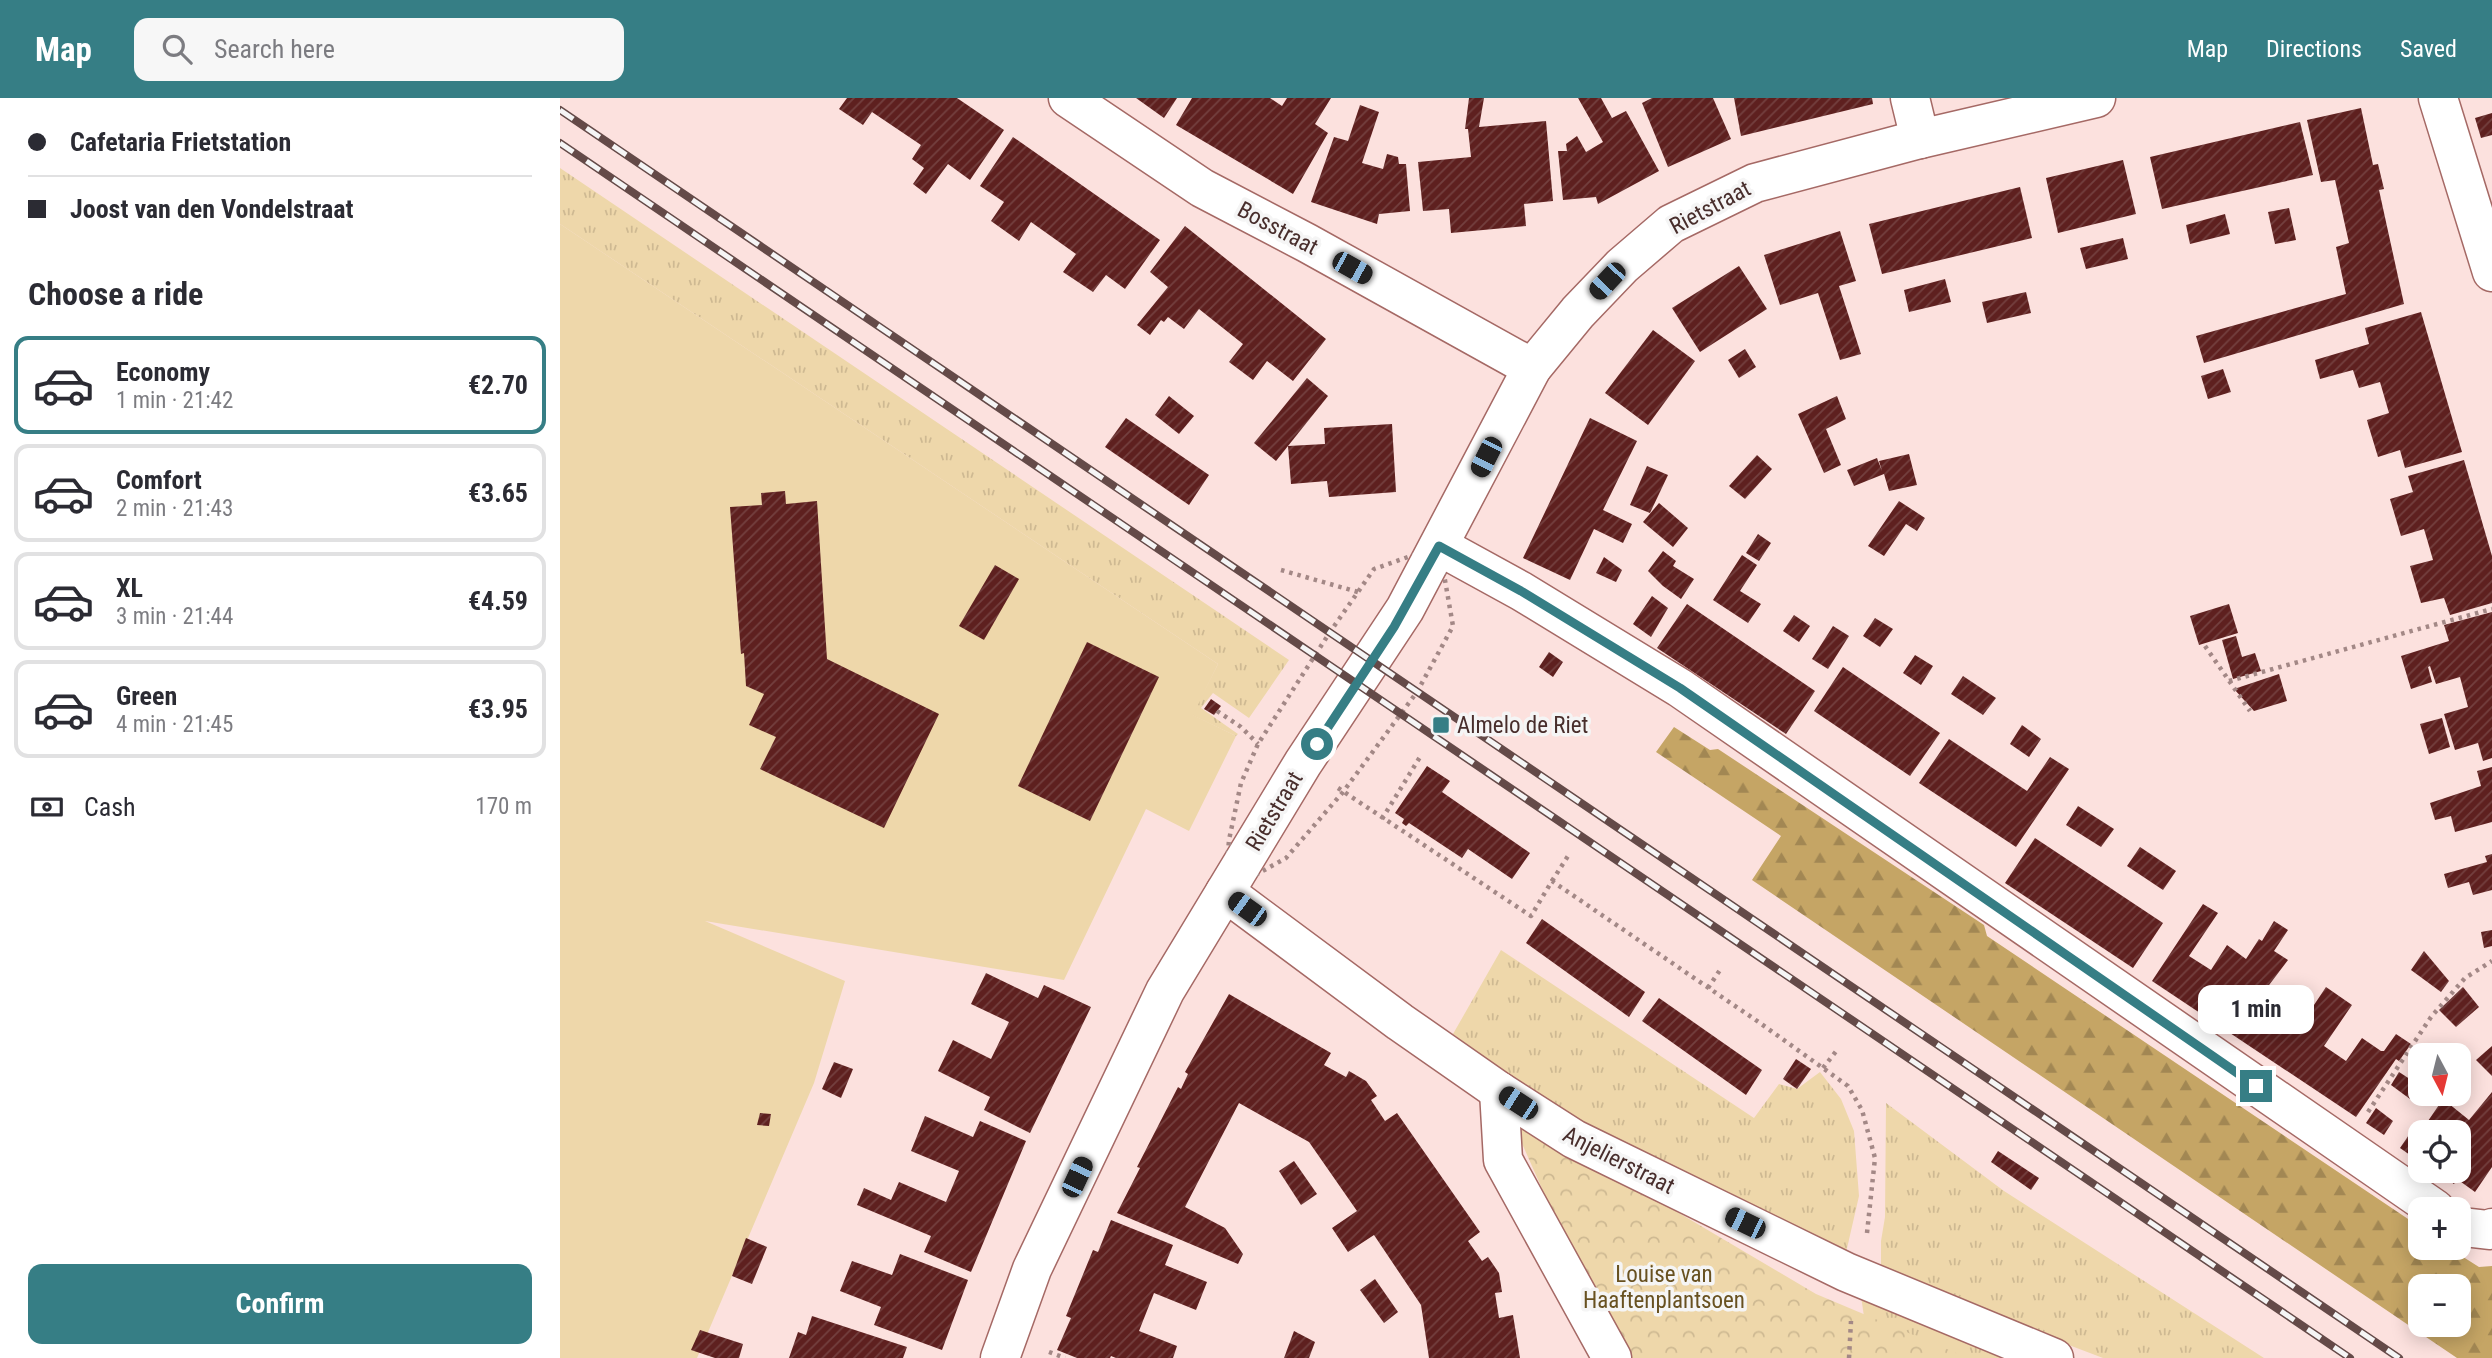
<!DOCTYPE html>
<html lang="en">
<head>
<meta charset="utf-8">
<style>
	body { margin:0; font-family:"Roboto Condensed",sans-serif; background:#f7f7f7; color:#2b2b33; height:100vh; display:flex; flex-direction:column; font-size:26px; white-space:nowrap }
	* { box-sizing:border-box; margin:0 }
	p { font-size:23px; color:#7c7c81 }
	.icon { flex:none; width:38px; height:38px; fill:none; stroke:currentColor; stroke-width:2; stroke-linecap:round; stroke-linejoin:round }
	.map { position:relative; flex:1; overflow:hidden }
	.side { display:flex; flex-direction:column; background:#fff; width:560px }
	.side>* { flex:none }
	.guide { display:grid; align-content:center; height:154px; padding:0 28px; background:#fff }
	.needle { width:46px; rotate:173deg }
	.tools { position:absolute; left:1848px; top:945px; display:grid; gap:14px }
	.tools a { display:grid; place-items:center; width:63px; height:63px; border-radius:14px; background:#fff; box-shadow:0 4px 18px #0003; font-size:35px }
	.end { position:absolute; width:32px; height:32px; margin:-16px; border:9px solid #367e85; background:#fff; box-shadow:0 0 0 4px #fff }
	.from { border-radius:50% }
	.bubble { position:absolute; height:49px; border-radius:14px; background:#fff; box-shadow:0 4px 18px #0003; font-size:23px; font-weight:700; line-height:49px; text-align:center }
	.car { position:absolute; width:21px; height:42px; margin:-21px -10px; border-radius:9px; box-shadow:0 0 5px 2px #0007; background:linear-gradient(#222 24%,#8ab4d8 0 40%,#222 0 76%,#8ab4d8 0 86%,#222 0) }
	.guide b { display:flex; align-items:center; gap:24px; height:66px; font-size:26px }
	.guide b+b { border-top:2px solid #e1e1e2 }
	.guide i { width:18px; height:18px; background:#2b2b33 }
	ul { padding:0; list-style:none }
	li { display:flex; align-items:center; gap:21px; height:98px; margin:0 14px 10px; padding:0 14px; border:4px solid #e1e1e2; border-radius:14px }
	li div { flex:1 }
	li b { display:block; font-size:26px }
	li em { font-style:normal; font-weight:700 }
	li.on { border-color:#367e85 }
	li>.icon { width:63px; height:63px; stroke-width:1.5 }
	h2 { padding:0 28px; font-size:32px; line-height:84px }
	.pay { display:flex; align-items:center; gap:18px; height:77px; padding:0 28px; font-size:26px }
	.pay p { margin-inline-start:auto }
	.action { display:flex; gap:14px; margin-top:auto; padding:14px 28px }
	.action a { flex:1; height:80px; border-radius:14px; background:#367e85; color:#fff; font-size:28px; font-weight:700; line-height:80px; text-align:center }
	header { display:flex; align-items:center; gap:42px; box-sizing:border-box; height:98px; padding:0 35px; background:#367e85; color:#fff }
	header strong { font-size:33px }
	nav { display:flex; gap:38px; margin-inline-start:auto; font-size:24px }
	.search { width:490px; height:63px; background:#f7f7f7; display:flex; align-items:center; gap:18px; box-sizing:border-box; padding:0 24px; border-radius:14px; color:#7c7c81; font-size:26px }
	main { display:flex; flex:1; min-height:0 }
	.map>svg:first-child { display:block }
	.grass { fill:url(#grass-tufts) }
	.forest { fill:url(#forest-firs); fill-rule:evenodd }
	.park { fill:url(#park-crowns) }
	.pitch { fill:#eed7aa }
	.building { fill:url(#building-hatch) }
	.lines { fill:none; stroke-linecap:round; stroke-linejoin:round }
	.street-casing { stroke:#a56965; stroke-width:41 }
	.path { stroke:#a38886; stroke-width:4.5; stroke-dasharray:3.5 5; stroke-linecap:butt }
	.street { stroke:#fff; stroke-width:38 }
	.rail-casing { stroke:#644a48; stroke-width:8 }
	.rail { stroke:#f5f5f5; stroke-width:5; stroke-dasharray:16; stroke-linecap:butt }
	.route { stroke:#367e85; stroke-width:9 }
	.poi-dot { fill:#367e85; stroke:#f5f5f5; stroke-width:2.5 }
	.labels { text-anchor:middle; stroke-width:7; stroke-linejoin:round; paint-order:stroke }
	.street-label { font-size:23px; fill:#482e2c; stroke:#f5f5f5 }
	.poi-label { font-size:23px; fill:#482e2c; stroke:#f5f5f5; text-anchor:start }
	.park-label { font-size:23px; fill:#685120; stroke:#f5f5f5 }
</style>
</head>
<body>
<header>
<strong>Map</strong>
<div class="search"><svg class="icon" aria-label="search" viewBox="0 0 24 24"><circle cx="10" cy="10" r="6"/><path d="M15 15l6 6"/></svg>Search here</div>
<nav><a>Map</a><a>Directions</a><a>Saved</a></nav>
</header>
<main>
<section class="side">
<div class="guide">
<b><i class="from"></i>Cafetaria Frietstation</b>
<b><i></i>Joost van den Vondelstraat</b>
</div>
<h2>Choose a ride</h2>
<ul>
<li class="on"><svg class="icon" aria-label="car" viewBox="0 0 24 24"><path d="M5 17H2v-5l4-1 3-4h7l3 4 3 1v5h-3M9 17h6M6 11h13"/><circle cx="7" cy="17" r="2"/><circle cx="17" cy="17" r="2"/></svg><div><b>Economy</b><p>1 min · 21:42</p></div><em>€2.70</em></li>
<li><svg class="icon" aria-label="car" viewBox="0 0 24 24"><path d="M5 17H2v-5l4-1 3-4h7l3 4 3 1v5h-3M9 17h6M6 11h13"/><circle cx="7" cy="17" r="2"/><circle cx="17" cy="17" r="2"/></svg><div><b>Comfort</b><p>2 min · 21:43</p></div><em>€3.65</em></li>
<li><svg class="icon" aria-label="car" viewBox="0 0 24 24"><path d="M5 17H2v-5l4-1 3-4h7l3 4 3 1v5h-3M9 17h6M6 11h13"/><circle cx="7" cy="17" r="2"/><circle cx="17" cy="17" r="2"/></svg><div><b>XL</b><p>3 min · 21:44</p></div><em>€4.59</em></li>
<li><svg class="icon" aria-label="car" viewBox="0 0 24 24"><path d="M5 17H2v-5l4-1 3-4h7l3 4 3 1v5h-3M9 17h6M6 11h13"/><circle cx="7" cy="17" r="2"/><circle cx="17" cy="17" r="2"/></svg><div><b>Green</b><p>4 min · 21:45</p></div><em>€3.95</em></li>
</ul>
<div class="pay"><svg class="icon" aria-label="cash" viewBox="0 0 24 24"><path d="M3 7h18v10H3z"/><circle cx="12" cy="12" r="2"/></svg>Cash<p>170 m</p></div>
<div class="action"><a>Confirm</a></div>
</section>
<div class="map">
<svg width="1932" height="1260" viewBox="0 0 1932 1260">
	<defs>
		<pattern id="grass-tufts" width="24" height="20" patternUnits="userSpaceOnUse" patternTransform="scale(1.75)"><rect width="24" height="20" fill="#eed7aa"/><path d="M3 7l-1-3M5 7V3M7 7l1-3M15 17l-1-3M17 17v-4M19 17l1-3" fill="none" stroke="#ceb992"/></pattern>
		<pattern id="forest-firs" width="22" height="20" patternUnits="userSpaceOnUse" patternTransform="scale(1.75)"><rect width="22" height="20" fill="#c5a565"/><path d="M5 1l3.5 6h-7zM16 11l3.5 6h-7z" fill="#a28753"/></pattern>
		<pattern id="park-crowns" width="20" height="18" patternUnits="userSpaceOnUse" patternTransform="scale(1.75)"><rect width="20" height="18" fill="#eed7aa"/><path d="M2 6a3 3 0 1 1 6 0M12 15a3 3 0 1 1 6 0" fill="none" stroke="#ceb992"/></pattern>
		<pattern id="building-hatch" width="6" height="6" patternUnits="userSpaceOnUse" patternTransform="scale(1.75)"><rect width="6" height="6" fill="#5e201f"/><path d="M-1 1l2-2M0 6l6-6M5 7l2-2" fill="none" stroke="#73403f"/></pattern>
	</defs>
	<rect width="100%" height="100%" fill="#fce1de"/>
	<g class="grass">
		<polygon points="0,70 729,562 689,620 653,595 641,610 678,636 676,638 632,617 658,566 0,126"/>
		<polygon points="941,852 1194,1020 1219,986 1237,991 1260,974 1281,1001 1294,1033 1299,1098 1285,1159 1007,1020 893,936"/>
		<polygon points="1326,1005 1444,1093 1704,1260 1543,1260 1422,1214 1348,1182 1321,1167 1321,1143 1325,1119"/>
		<polygon points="1301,1198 1460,1260 1310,1260"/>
	</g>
	<path class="forest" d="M1114,629l36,23 8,-1 266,176 3,11 433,291v21h29l30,19 13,-1v92h-35l-705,-478 29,-44 -125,-84zM1860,1188h39v39h-39z"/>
	<polygon class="park" points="948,1014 1256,1196 1408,1260 1057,1260"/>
	<polygon class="pitch" points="0,126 658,566 633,617 676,638 629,733 586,711 504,882 145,823 285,883 254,985 137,1260 0,1260"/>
	<g class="building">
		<polygon points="287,0 397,0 444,32 410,82 388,66 366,96 353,86 364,70 352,61 361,47 312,14 303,27 279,11"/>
		<polygon points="576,0 617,0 604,20"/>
		<polygon points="632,0 710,0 722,8 727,0 771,0 755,26 768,35 733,96 616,27"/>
		<polygon points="909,0 924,0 919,29 986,23 993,103 964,106 966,128 891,135 889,111 863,113 858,64 911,59 908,31 905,31"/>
		<polygon points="1018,0 1041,0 1052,20 1066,13 1099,73 1038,106 1036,99 1003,102 998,53 1007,53 1006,46 1017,38 1026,54 1043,44"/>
		<polygon points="1092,0 1153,0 1171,41 1108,69 1082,5"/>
		<polygon points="1174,0 1312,0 1313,6 1181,38"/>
		<polygon points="800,7 819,14 802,65 823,71 827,56 838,59 839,66 846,66 850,113 819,116 817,126 751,104 774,39 788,43"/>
		<polygon points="1801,10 1813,67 1818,66 1824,91 1819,92 1844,206 1644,265 1636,238 1786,196 1776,149 1789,145 1775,82 1761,84 1747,22"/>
		<polygon points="1932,15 1932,37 1921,40 1915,20"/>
		<polygon points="1740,24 1753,77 1602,111 1590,59"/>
		<polygon points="453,39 600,142 565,191 546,177 533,194 503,174 516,156 471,124 459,143 431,123 444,104 420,88"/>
		<polygon points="1563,62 1576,116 1498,135 1486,80"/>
		<polygon points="1460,89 1472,140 1322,176 1309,126"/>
		<polygon points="1729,110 1736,142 1715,146 1708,114"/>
		<polygon points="1665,116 1670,136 1630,146 1626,127"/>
		<polygon points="625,128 766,241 733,283 707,263 693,282 669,264 683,246 639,211 624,231 608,219 604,224 601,222 590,237 577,227 608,189 590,174"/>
		<polygon points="1280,133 1296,183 1279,188 1301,256 1280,262 1258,195 1220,207 1204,157"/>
		<polygon points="1563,140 1568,161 1526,171 1520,150"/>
		<polygon points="1179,168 1207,211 1140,254 1112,210"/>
		<polygon points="1385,181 1391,204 1349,214 1344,192"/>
		<polygon points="1466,194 1471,215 1427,225 1422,204"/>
		<polygon points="1861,214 1902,354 1845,370 1840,352 1818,359 1808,326 1807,322 1829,315 1820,284 1799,290 1793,272 1760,281 1755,262 1809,246 1805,230"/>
		<polygon points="1093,232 1135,263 1088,327 1045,295"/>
		<polygon points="1185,251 1196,269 1179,280 1168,262"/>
		<polygon points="1663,271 1671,294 1648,301 1641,278"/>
		<polygon points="747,280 768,298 716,363 694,345"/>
		<polygon points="609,298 634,318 619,336 595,317"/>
		<polygon points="1277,298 1286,321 1266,331 1281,367 1264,375 1238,316"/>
		<polygon points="566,320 649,377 629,407 545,349"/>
		<polygon points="1030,320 1077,343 1043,412 1072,426 1063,445 1034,431 1010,482 963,460"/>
		<polygon points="832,326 836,394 769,399 767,383 731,386 728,348 765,346 764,330"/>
		<polygon points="1349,356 1357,387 1329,393 1324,376 1294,388 1287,372 1317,360 1322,373 1319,363"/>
		<polygon points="1197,357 1212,371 1185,401 1169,388"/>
		<polygon points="1904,362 1932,458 1932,505 1890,517 1884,500 1861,505 1850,468 1873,462 1869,448 1864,431 1841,438 1830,401 1853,394 1848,378"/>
		<polygon points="1087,368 1108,377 1090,415 1070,407"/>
		<polygon points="225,393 226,406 257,403 267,561 379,616 324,730 200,671 216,639 189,627 204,596 186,588 184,555 181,556 170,409 202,407 201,395"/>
		<polygon points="1339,403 1365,420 1357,433 1346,426 1324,458 1308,448"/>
		<polygon points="1099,405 1128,430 1113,449 1083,424"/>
		<polygon points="1198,436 1211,445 1199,463 1186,455"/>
		<polygon points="1103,453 1116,463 1113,468 1134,481 1121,501 1103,488 1088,473"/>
		<polygon points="1182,457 1197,467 1180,493 1201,506 1188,525 1153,502"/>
		<polygon points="1044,459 1062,472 1056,484 1036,475"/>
		<polygon points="435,467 459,481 424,542 399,528"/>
		<polygon points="1092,498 1108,510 1091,539 1073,526"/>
		<polygon points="1127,506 1255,593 1226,636 1097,550"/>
		<polygon points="1669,506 1678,535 1639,547 1630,518"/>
		<polygon points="1932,514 1932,660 1923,663 1918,645 1895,652 1884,616 1908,609 1900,579 1876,586 1870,568 1868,569 1872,584 1851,591 1841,558 1889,543 1884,527"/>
		<polygon points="1234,517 1250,528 1239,544 1223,533"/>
		<polygon points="1315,520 1333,531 1320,549 1303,538"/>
		<polygon points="1273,528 1289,538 1268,571 1252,561"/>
		<polygon points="1676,538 1682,559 1695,555 1701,573 1673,581 1662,542"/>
		<polygon points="527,544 599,579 530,723 458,688"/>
		<polygon points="989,554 1003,564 993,579 979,569"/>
		<polygon points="1355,557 1373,568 1361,587 1343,575"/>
		<polygon points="1283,569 1380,635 1350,678 1254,613"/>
		<polygon points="1719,576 1727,603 1694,613 1674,591"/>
		<polygon points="1403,578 1436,600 1423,617 1391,596"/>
		<polygon points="651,601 661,608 654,617 644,611"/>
		<polygon points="1882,620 1890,649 1869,656 1860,626"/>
		<polygon points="1462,627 1481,641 1469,659 1450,646"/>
		<polygon points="1389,641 1467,693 1490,659 1509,671 1456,749 1359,685"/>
		<polygon points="867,668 890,683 882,694 970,755 952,781 908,751 902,760 849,725 846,728 842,725 844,721 835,715"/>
		<polygon points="1932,669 1932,724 1895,734 1891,718 1875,722 1870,705 1921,688 1917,673"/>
		<polygon points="1518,708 1554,731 1541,749 1506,727"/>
		<polygon points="1475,740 1603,825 1573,870 1445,785"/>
		<polygon points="1580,749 1616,773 1603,792 1567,768"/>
		<polygon points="1932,756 1932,792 1913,797 1909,784 1888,790 1884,776 1927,764 1925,758"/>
		<polygon points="1643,806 1658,815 1629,858 1651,872 1667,847 1686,861 1699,841 1702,843 1714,823 1728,832 1714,853 1728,862 1697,903 1738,931 1766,889 1792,907 1764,948 1786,963 1802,940 1821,953 1824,953 1836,936 1851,946 1839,963 1836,961 1796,1019 1592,883"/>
		<polygon points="982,821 1085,894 1069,919 966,845"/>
		<polygon points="1932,832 1932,848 1924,850 1921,834"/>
		<polygon points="1864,853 1889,883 1881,894 1851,872"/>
		<polygon points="426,875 478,900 484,887 531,909 470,1035 424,1012 430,999 378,973 393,942 431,961 449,924 411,906"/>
		<polygon points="1903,889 1919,909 1896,929 1879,912"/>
		<polygon points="669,896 771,955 764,967 786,979 789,973 806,983 817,998 811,1002 825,1023 837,1015 920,1134 908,1143 922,1163 928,1159 939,1175 942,1194 935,1195 939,1220 953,1217 960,1260 869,1260 861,1207 814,1137 788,1154 772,1130 797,1113 749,1044 679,1005 625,1109 665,1130 683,1156 678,1166 557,1115 580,1070 577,1069 618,989 621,991 628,976 625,974"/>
		<polygon points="1099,900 1202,972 1186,997 1082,923"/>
		<polygon points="1932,948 1932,978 1916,962"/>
		<polygon points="1236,961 1251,971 1237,991 1223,981"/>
		<polygon points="274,964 293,971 281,1000 262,991"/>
		<polygon points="1839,974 1859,987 1850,1001 1831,987"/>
		<polygon points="1932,994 1932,1069 1915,1094 1897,1081 1894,1086 1874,1073 1899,1073 1899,1034 1887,1034 1868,1023 1883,1001 1909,1022"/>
		<polygon points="1816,1010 1833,1023 1824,1037 1806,1025"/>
		<polygon points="200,1015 211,1016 209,1028 197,1027"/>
		<polygon points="365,1018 413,1039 420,1023 466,1043 411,1174 364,1154 371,1138 297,1107 304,1090 331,1102 339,1084 386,1104 399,1073 351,1053"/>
		<polygon points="1853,1031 1860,1036 1860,1064 1840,1050"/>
		<polygon points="1438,1053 1479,1080 1471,1092 1431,1064"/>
		<polygon points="734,1063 757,1096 741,1107 719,1073"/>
		<polygon points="551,1122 613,1147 605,1167 647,1184 636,1212 594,1195 579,1233 617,1248 613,1260 556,1260 551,1258 550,1260 517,1260 497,1252 511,1220 506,1218 533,1152 538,1154"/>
		<polygon points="186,1140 207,1149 192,1186 172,1178"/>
		<polygon points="340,1156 408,1182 382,1252 314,1227 321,1209 280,1193 292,1163 332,1177"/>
		<polygon points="815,1181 838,1214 824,1225 800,1192"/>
		<polygon points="252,1218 347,1249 343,1260 229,1260 238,1234 246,1237"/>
		<polygon points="140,1232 183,1246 179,1260 155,1260 131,1252"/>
		<polygon points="734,1233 755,1244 749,1260 724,1260"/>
	</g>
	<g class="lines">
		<g class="street-casing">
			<g id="street">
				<polyline points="508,0 642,90 747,145 972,270"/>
				<polyline points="1350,0 1360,41"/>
				<polyline points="1878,0 1932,174"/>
				<polyline points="879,448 961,493 1120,590 1875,1111"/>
				<polyline points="665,794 840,924 939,993 1014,1041 1286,1174 1494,1260"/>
				<polyline points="939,993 943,1062 1052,1260"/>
				<polyline points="1899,1126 1903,1129 1929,1132 1932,1130"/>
				<polyline points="440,1260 472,1171 605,893 743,665 845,511 972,270 1018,214 1062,168 1111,126 1195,85 1360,41 1536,0"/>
			</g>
		</g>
		<g class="path">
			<polygon points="879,448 893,528 857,594 783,694 726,760 665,794 669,742 681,685 698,646 770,534 814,471"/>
			<polyline points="721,472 798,494"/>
			<polyline points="1645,548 1690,613"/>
			<polyline points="1669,583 1932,511"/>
			<polyline points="657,613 681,629 698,646"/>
			<polyline points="778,690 971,818 992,783 1200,925 1288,988 1302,1012 1315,1060 1307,1135"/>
			<polyline points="822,721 860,659"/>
			<polyline points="992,783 1008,758"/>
			<polyline points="1148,890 1162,869"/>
			<polyline points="1263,970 1277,952"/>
			<polyline points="1808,1014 1871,919 1905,880 1932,863"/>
			<polyline points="489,1254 505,1260"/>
			<polyline points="1289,1260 1291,1223"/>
		</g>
		<use href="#street" class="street"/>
		<g class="rail-casing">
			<g id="rail">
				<polyline points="0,12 1839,1260"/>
				<polyline points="0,45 1790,1260"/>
			</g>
		</g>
		<use href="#rail" class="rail"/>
	</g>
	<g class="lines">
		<polyline class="route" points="757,646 834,529 879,448 961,493 1120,590 1696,988"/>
	</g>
	<rect class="poi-dot" x="872" y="618" width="18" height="18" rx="3.5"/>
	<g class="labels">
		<g class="street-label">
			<text transform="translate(1150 109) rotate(-28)" y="8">Rietstraat</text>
			<text transform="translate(718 130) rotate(28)" y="8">Bosstraat</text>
			<text transform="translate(714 713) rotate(-59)" y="8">Rietstraat</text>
			<text transform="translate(1059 1062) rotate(27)" y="8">Anjelierstraat</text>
		</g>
		<g class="poi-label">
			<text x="897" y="635">Almelo de Riet</text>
		</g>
		<g class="park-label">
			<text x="1104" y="1184">Louise van<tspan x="1104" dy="26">Haaftenplantsoen</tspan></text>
		</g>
	</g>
</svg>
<div class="tools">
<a><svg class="needle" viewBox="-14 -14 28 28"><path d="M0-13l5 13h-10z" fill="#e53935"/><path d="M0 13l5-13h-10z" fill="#7c7c81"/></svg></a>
<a><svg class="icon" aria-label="locate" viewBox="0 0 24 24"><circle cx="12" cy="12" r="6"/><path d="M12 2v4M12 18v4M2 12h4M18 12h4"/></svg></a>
<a>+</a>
<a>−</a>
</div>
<i class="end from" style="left:757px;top:646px"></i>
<i class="end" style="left:1696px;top:988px"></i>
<div class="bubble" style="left:1638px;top:887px;width:116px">1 min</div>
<i class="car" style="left:792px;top:170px;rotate:119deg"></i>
<i class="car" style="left:1047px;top:183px;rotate:223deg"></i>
<i class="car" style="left:926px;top:359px;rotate:207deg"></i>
<i class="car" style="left:687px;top:811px;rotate:306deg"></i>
<i class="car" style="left:958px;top:1005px;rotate:303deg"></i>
<i class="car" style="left:517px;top:1079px;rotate:25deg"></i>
<i class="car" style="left:1185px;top:1125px;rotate:296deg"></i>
</div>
</main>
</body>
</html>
